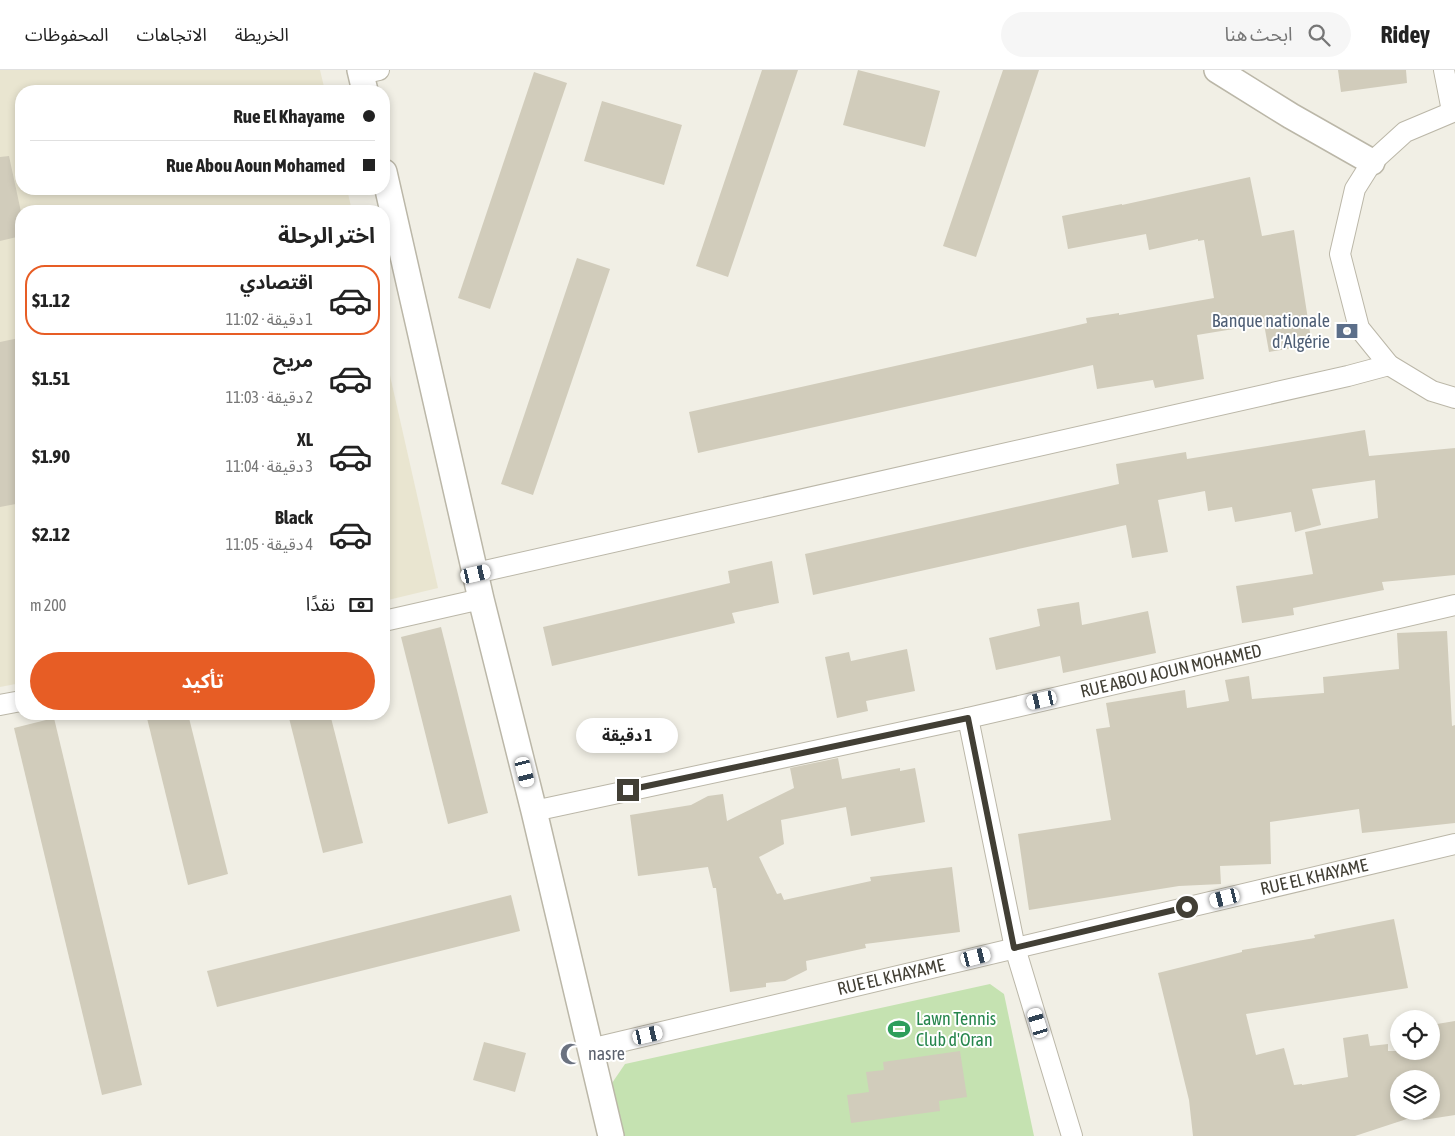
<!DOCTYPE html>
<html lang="ar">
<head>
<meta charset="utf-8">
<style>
	body { margin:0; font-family:"Asap Condensed","Noto Sans Arabic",sans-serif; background:#f6f6f6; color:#222; direction:rtl; height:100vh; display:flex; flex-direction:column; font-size:19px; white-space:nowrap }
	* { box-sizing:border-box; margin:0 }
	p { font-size:16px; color:#767676 }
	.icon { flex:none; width:28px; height:28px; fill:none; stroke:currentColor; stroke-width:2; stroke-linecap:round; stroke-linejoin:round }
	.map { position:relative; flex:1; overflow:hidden; direction:ltr }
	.details { position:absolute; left:15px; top:135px; width:375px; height:515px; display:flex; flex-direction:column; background:#fff; border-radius:20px; box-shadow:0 2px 8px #0003; direction:rtl }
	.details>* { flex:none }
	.guide { position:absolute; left:15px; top:15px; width:375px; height:110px; border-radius:20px; box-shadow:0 2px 8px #0003; direction:rtl; display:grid; align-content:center; height:110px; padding:0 15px; background:#fff }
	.fabs { position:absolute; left:1390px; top:940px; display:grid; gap:10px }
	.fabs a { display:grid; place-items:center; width:50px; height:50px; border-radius:50%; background:#fff; box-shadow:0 2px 8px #0003; font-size:25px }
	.end { position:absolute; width:22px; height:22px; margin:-11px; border:6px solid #423f35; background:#fff; box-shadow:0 0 0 2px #fff }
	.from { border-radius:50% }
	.bubble { position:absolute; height:35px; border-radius:18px; background:#fff; box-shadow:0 2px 8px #0003; font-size:16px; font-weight:700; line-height:35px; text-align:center; direction:rtl }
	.car { position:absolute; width:15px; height:30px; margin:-15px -8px; border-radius:6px; box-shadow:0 0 4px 1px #0007; background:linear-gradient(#fff 24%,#345 0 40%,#fff 0 76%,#345 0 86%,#fff 0) }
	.guide b { display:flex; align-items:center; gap:18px; height:48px; font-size:19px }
	.guide b+b { border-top:1px solid #e0e0e0 }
	.guide i { width:12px; height:12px; background:#222 }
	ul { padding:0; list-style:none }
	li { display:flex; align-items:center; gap:15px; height:70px; margin:0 10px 8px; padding:0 5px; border:2px solid transparent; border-radius:20px }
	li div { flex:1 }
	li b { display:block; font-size:19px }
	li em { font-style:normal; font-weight:700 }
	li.on { border-color:#e75d25 }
	li>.icon { width:45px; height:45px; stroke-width:1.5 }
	h2 { padding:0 15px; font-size:22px; line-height:60px }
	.pay { display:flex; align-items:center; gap:12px; height:55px; padding:0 15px; font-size:19px }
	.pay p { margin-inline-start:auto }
	.button { display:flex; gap:10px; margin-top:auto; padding:10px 15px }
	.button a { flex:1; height:58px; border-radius:30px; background:#e75d25; color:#fff; font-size:20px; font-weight:700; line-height:58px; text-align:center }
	header { display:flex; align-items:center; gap:30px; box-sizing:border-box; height:70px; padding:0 25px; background:#fff; border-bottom:1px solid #e0e0e0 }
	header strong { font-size:24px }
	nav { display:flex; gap:28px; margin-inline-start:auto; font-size:18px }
	.search { width:350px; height:45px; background:#f6f6f6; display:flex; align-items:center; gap:12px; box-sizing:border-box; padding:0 18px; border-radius:28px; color:#767676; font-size:19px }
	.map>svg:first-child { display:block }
	.education { fill:#e9e5d0 }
	.green { fill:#c5e2b1 }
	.building { fill:#d1ccbb; fill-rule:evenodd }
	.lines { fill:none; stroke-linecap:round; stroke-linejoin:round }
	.minor-casing { stroke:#bbb7a8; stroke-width:22 }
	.tertiary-casing { stroke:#bbb7a8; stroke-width:28 }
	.minor { stroke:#fff; stroke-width:20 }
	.tertiary { stroke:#fff; stroke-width:25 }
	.route { stroke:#423f35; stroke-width:6 }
	.labels { text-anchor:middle; stroke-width:4; stroke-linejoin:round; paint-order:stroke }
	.service-label { font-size:18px; fill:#4e5e75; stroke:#fff; text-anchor:end }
	.street-label { font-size:18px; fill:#423f35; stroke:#fff }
	.leisure-label { font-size:18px; fill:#27864d; stroke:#fff; text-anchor:start }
	.worship-label { font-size:18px; fill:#5b616d; stroke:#fff; text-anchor:start }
</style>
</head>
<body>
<header>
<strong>Ridey</strong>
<div class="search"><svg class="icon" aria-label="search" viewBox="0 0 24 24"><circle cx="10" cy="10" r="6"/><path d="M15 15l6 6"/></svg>ابحث هنا</div>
<nav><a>الخريطة</a><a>الاتجاهات</a><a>المحفوظات</a></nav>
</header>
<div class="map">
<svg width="1455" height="1066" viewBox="0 0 1455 1066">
	<rect width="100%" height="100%" fill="#f1efe5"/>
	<g class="education">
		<polygon points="0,0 320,0 325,21 21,21 21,119 347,119 352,141 21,141 21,613 0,617"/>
		<polygon points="384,279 438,518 384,531"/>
	</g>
	<polygon class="green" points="990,914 1004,924 1034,1066 622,1066 610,1016 625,994"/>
	<g class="building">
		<polygon points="762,0 798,0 728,207 696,196"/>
		<polygon points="858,0 940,21 925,77 843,55"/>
		<polygon points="1003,0 1039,0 976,187 943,176"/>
		<polygon points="1338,0 1406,0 1407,13 1341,22"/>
		<polygon points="534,2 567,13 490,239 458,228"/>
		<polygon points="602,31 682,55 664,115 584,91"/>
		<polygon points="9,86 21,142 21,166 0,171 0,87"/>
		<polygon points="1250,107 1262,166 1294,160 1312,275 1269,282 1264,254 1197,265 1204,309 1155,318 1153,310 1097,319 1093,295 698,383 689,342 1087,253 1086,248 1119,243 1119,245 1214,228 1204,170 1198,171 1198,169 1149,180 1146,164 1068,179 1062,146 1122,134 1122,135"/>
		<polygon points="577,188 610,199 533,425 501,414"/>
		<polygon points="19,268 21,281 21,433 0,437 0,272"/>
		<polygon points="1365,360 1369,386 1455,378 1455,505 1382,512 1384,520 1293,538 1294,545 1242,553 1236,516 1313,504 1305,462 1378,448 1375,410 1312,419 1321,455 1295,462 1291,442 1235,452 1232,437 1208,441 1205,421 1158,430 1168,482 1132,488 1126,455 813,525 805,484 1119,414 1116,394 1186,382 1187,389"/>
		<polygon points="772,491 779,533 732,543 735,553 552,596 543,557 730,513 728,501"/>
		<polygon points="1079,532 1082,555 1148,541 1156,583 1063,603 1060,586 996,600 989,568 1040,556 1037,539"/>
		<polygon points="441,557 488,743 448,754 401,567"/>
		<polygon points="1447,561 1452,656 1455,655 1455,753 1362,763 1359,739 1270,752 1271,794 1220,796 1221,814 1179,816 1029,840 1018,764 1111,750 1096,659 1110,657 1106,633 1185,620 1187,638 1229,631 1225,610 1249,606 1252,629 1324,623 1323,607 1399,599 1397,563"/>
		<polygon points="907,579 915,621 866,631 868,641 837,648 825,587 849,582 851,591"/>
		<polygon points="146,644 188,644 228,804 188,815"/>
		<polygon points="288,644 330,644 363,773 323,783"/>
		<polygon points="54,648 142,1015 102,1025 14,658"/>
		<polygon points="838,688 842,709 900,698 900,701 915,698 925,752 851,766 846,737 781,750 784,774 759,787 777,824 781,823 784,830 871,811 870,807 952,797 960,862 865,874 866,878 806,891 807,900 785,911 766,913 766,917 730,922 716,818 713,818 708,797 638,806 630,745 691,735 708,726 723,724 727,751 794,718 790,698"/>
		<polygon points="511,825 520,861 217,937 207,901"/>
		<path d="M1394,849l14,69 -162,26 10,41 28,-7 10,37 8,-1v1l46,-8 -5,-39 25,-4 2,12 18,-2v7h43v-26l24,-4v94l-32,5 -1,-6 -67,22h-162l-4,-36 -31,-127 84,-21v-2l73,-12 -1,-3zM1399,1009h32v32h-32z"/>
		<polygon points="484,972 526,983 515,1022 473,1010"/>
		<polygon points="960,981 967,1027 939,1031 940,1041 851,1053 847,1025 869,1022 866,1002 884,1000 883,992"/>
	</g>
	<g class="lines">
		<g class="minor-casing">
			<g id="minor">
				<polyline points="1444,0 1452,41"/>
				<polyline points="361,4 379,0"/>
				<polyline points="1455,41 1405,62 1372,92 1355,119 1340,184 1359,258 1389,295 1432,321 1455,328"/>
				<polyline points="476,503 1348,306 1389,295"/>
				<polyline points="384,551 481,529"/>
				<polyline points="0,635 21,631"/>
				<polyline points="968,648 1015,878 1072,1066"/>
				<polyline points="534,741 968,648 1455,535"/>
				<polyline points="590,979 1455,774"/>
			</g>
		</g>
		<g class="tertiary-casing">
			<g id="tertiary">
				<polyline points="360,0 365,21"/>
				<polyline points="1217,0 1291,46 1372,92"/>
				<polyline points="384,102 481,529 534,741 611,1066"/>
			</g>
		</g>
		<use href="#minor" class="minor"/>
		<use href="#tertiary" class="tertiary"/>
	</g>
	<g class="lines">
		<polyline class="route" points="628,720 968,648 1014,878 1187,837"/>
	</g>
	<defs>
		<g id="bank-bare" transform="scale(1.725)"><path d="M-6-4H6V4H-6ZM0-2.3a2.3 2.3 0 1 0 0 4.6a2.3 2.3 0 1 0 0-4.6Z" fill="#5c6f8a" stroke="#fff" stroke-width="2.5" paint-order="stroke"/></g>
		<g id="stadium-bare" transform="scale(1.725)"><path d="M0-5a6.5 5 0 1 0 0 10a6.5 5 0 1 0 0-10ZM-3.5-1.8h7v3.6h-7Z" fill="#2e9e5b" stroke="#fff" stroke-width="2.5" paint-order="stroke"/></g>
		<g id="mosque-bare" transform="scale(1.725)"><path d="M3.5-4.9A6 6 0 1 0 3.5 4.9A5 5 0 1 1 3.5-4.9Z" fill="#6b7280" stroke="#fff" stroke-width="2.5" paint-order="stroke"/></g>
	</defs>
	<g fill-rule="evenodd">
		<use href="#bank-bare" x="1347" y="261"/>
		<use href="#stadium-bare" x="899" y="959"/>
		<use href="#mosque-bare" x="571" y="984"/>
	</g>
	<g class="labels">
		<g class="service-label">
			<text x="1330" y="257">Banque nationale<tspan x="1330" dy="21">d'Algérie</tspan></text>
		</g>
		<g class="street-label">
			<text transform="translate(1171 601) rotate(-13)" y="6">RUE ABOU AOUN MOHAMED</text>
			<text transform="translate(1314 807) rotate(-13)" y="6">RUE EL KHAYAME</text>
			<text transform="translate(891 907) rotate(-13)" y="6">RUE EL KHAYAME</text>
		</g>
		<g class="leisure-label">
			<text x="916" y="955">Lawn Tennis<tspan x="916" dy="21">Club d'Oran</tspan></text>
		</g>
		<g class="worship-label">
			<text x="588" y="990">nasre</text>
		</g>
	</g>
</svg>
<div class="fabs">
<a><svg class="icon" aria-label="locate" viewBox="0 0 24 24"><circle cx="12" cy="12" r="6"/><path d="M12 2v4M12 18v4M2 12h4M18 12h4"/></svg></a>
<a><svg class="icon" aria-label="layers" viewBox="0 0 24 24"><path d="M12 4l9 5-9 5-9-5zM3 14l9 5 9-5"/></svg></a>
</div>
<i class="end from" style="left:1187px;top:837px"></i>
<i class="end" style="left:628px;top:720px"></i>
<div class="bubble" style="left:576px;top:648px;width:102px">1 دقيقة</div>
<i class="car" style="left:476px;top:504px;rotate:77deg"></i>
<i class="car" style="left:1042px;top:630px;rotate:257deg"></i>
<i class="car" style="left:525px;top:702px;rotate:166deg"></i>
<i class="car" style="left:1225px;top:828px;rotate:256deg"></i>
<i class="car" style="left:976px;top:887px;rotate:76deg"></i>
<i class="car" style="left:1038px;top:953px;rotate:343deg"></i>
<i class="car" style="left:648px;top:965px;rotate:77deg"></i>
<div class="guide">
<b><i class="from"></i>Rue El Khayame</b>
<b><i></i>Rue Abou Aoun Mohamed</b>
</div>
<section class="details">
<h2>اختر الرحلة</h2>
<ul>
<li class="on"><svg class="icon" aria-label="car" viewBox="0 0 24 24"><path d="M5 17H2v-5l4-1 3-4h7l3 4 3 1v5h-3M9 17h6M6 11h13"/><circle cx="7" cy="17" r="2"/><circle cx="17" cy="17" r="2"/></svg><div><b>اقتصادي</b><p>1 دقيقة · 11:02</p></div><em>$1.12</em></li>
<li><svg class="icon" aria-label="car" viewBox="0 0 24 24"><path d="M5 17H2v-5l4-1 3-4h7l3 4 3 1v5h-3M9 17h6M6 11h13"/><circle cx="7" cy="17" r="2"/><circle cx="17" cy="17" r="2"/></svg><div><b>مريح</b><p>2 دقيقة · 11:03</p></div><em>$1.51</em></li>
<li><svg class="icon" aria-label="car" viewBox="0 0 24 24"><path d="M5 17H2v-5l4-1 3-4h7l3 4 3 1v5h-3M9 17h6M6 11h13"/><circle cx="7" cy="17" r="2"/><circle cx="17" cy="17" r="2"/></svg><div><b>XL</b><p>3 دقيقة · 11:04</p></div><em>$1.90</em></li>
<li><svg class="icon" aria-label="car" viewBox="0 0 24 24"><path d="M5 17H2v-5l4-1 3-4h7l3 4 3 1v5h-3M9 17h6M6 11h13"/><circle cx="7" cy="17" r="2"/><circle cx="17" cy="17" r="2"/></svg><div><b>Black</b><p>4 دقيقة · 11:05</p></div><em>$2.12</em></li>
</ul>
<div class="pay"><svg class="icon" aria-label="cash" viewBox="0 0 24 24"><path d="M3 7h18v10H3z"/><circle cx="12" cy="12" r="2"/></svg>نقدًا<p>200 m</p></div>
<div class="button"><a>تأكيد</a></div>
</section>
</div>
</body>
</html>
